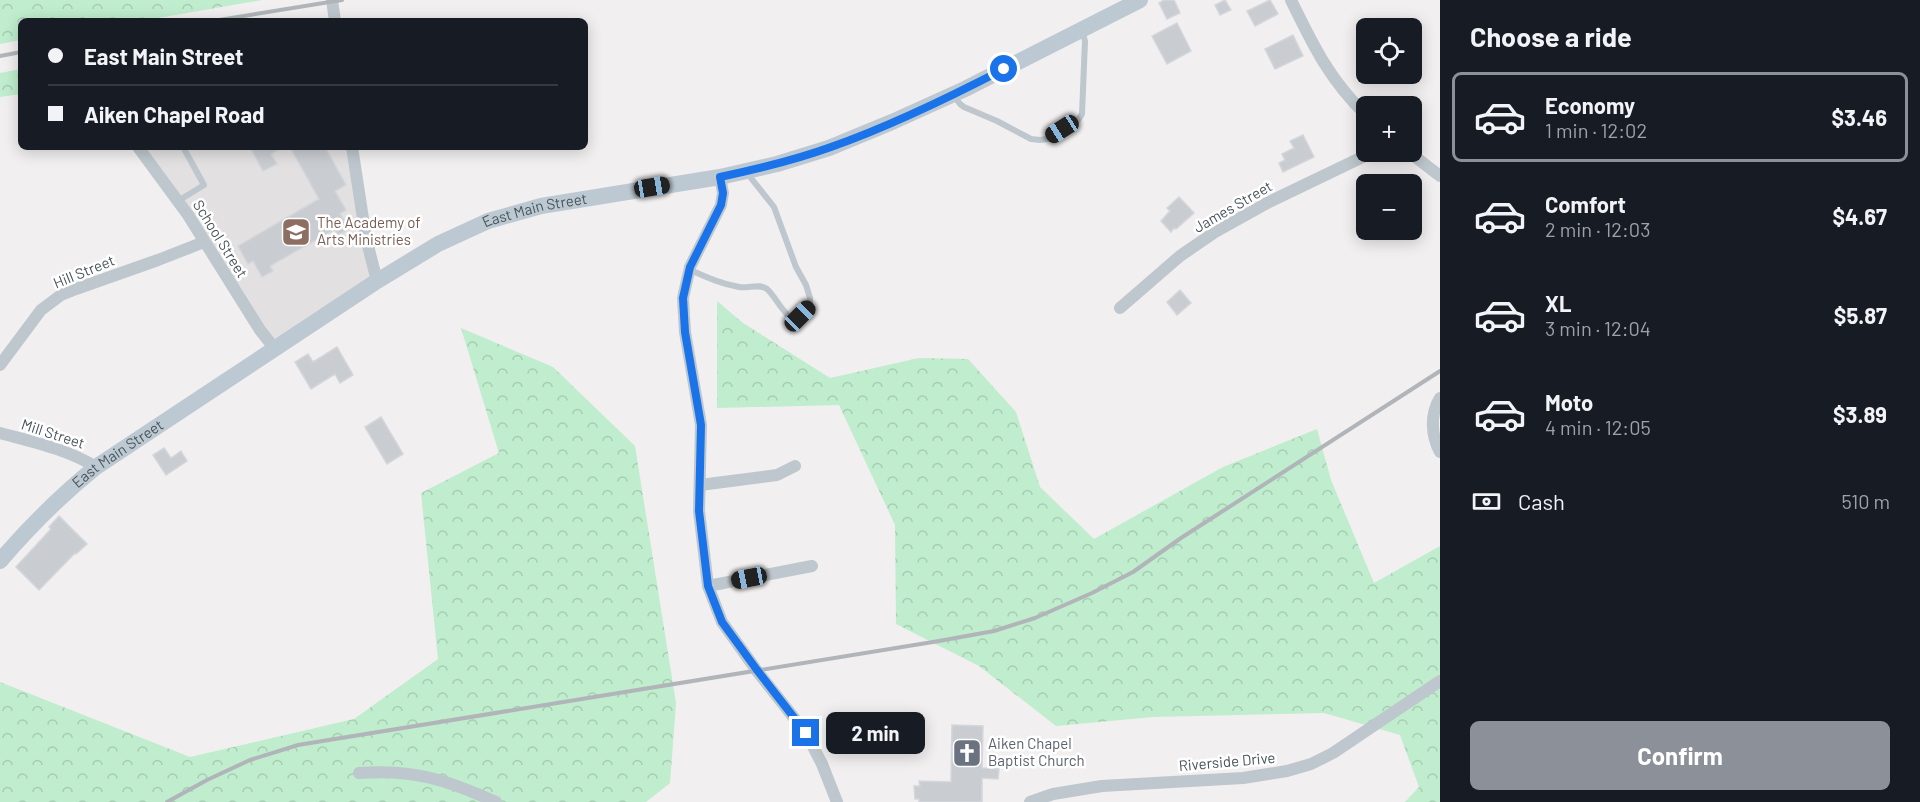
<!DOCTYPE html>
<html lang="en">
<head>
<meta charset="utf-8">
<style>
	body { margin:0; font-family:Barlow,sans-serif; background:#242831; color:#f1f3f6; height:100vh; display:flex; flex-direction:column; font-size:22px; white-space:nowrap }
	* { box-sizing:border-box; margin:0 }
	p { font-size:20px; color:#9ea1a6 }
	.icon { flex:none; width:33px; height:33px; fill:none; stroke:currentColor; stroke-width:2; stroke-linecap:round; stroke-linejoin:round }
	.map { position:relative; flex:1; overflow:hidden }
	.details { display:flex; flex-direction:column; background:#171b24; width:480px }
	.details>* { flex:none }
	.banner { position:absolute; left:18px; top:18px; width:570px; height:132px; border-radius:9px; box-shadow:0 3px 15px #0003; display:grid; align-content:center; height:132px; padding:0 30px; background:#171b24 }
	.controls { position:absolute; left:1356px; top:18px; display:grid; gap:12px }
	.controls a { display:grid; place-items:center; width:66px; height:66px; border-radius:9px; background:#171b24; box-shadow:0 3px 15px #0003; font-size:30px }
	.end { position:absolute; width:27px; height:27px; margin:-14px; border:8px solid #1a73e8; background:#fff; box-shadow:0 0 0 3px #fff }
	.from { border-radius:50% }
	.bubble { position:absolute; height:42px; border-radius:9px; background:#171b24; box-shadow:0 3px 15px #0003; font-size:20px; font-weight:700; line-height:42px; text-align:center }
	.car { position:absolute; width:18px; height:36px; margin:-18px -9px; border-radius:8px; box-shadow:0 0 4px 2px #0007; background:linear-gradient(#222 24%,#8ab4d8 0 40%,#222 0 76%,#8ab4d8 0 86%,#222 0) }
	.banner b { display:flex; align-items:center; gap:21px; height:57px; font-size:22px }
	.banner b+b { border-top:2px solid #363941 }
	.banner i { width:15px; height:15px; background:#f1f3f6 }
	ul { padding:0; list-style:none }
	li { display:flex; align-items:center; gap:18px; height:90px; margin:0 12px 9px; padding:0 18px; border:3px solid transparent; border-radius:9px }
	li div { flex:1 }
	li b { display:block; font-size:22px }
	li em { font-style:normal; font-weight:700 }
	li.current { border-color:#8c9099 }
	li>.icon { width:54px; height:54px; stroke-width:1.5 }
	h2 { padding:0 30px; font-size:27px; line-height:72px }
	.pay { display:flex; align-items:center; gap:15px; height:66px; padding:0 30px; font-size:22px }
	.pay p { margin-inline-start:auto }
	.primary-button { display:flex; gap:12px; margin-top:auto; padding:12px 30px }
	.primary-button a { flex:1; height:69px; border-radius:9px; background:#8c9099; color:#fff; font-size:24px; font-weight:700; line-height:69px; text-align:center }
	main { display:flex; flex:1; min-height:0 }
	.map>svg:first-child { display:block }
	.education { fill:#e2e0e0 }
	.forest { fill:url(#forest-crowns) }
	.building { fill:#c9ccd1; stroke:#d3d6da; stroke-width:1.5 }
	.lines { fill:none; stroke-linecap:round; stroke-linejoin:round }
	.lane { stroke:#bec7cd; stroke-width:6 }
	.street { stroke:#bec7cd; stroke-width:12 }
	.secondary { stroke:#bdc9d2; stroke-width:16 }
	.rail { stroke:#b1b5b9; stroke-width:4 }
	.route { stroke:#1a73e8; stroke-width:8 }
	.labels { text-anchor:middle; stroke-width:5; stroke-linejoin:round; paint-order:stroke }
	.street-label { font-size:15px; fill:#48545b; stroke:#fff }
	.education-label { font-size:15px; fill:#785e54; stroke:#fff; text-anchor:start }
	.worship-label { font-size:15px; fill:#5b616d; stroke:#fff; text-anchor:start }
</style>
</head>
<body>
<main>
<div class="map">
<svg width="1440" height="802" viewBox="0 0 1440 802">
	<defs>
		<pattern id="forest-crowns" width="20" height="18" patternUnits="userSpaceOnUse" patternTransform="scale(1.5)"><rect width="20" height="18" fill="#bfedcd"/><path d="M2 6a3 3 0 1 1 6 0M12 15a3 3 0 1 1 6 0" fill="none" stroke="#a6cdb2"/></pattern>
	</defs>
	<rect width="100%" height="100%" fill="#f1efef"/>
	<polygon class="education" points="138,147 352,147 377,281 275,349"/>
	<g class="forest">
		<polygon points="0,0 262,0 141,21 21,21 21,40 0,44"/>
		<polygon points="21,69 21,94 0,97 0,73"/>
		<polygon points="717,301 743,323 830,378 919,358 968,359 1016,412 1040,487 1094,539 1223,467 1317,429 1331,480 1374,583 1440,546 1440,802 1405,802 1419,787 1400,735 1324,713 1153,717 1056,726 979,666 896,624 895,525 839,405 717,408"/>
		<polygon points="461,328 553,367 635,446 676,703 670,783 646,802 0,802 0,682 190,757 354,719 438,659 421,493 499,453"/>
	</g>
	<g class="building">
		<polygon points="1164,0 1174,0 1180,13 1167,19 1159,3"/>
		<polygon points="1225,0 1231,10 1220,15 1215,5"/>
		<polygon points="1270,0 1278,14 1255,26 1247,11"/>
		<polygon points="1177,23 1191,51 1167,64 1152,36"/>
		<polygon points="1293,35 1303,56 1275,69 1265,49"/>
		<polygon points="1303,135 1314,157 1283,172 1279,163 1285,160 1282,154 1294,148 1290,141"/>
		<polygon points="250,147 283,147 271,154 277,164 263,171"/>
		<polygon points="290,147 325,147 346,185 335,191 346,210 340,214 349,229 338,235 335,229 270,266 273,271 262,277 253,261 248,264 238,246 319,199"/>
		<polygon points="1179,197 1194,213 1176,229 1174,228 1171,232 1161,221 1170,211 1167,208"/>
		<polygon points="1180,290 1191,303 1177,315 1167,302"/>
		<polygon points="337,347 353,375 340,383 335,374 311,389 295,362 308,354 313,362"/>
		<polygon points="381,417 403,454 387,464 365,427"/>
		<polygon points="164,448 171,458 181,451 187,461 166,475 153,455"/>
		<polygon points="59,516 87,544 76,554 75,553 39,590 16,567 51,529 49,527"/>
		<polygon points="952,725 983,726 982,768 999,769 998,779 982,778 982,802 919,802 919,799 915,799 914,786 920,786 919,781 951,782"/>
	</g>
	<g class="lines">
		<g class="lane">
			<polyline points="954,96 960,104 964,107 997,121 1031,139 1040,140 1047,139 1078,120 1082,114 1085,41 1082,31"/>
			<polyline points="178,201 204,185 183,147"/>
			<path d="M690,270c16,7 31,14 49,17 9,2 20,-4 28,2 8,7 13,20 24,29l9,-2 10,-10v-8l-4,-13 -10,-18 -22,-60 -27,-34"/>
		</g>
		<g class="street">
			<polyline points="332,0 335,21"/>
			<path d="M1291,0c22,45 38,79 75,115"/>
			<polyline points="138,147 188,215 260,330 275,349"/>
			<polyline points="352,147 366,238 377,281"/>
			<polyline points="1409,152 1440,176"/>
			<polyline points="720,177 723,193 721,205 690,267 683,298 685,332 701,425 699,511 708,586 722,622 757,671 806,733 822,764 837,802"/>
			<polyline points="1120,308 1180,256 1215,232 1269,202 1373,152"/>
			<polyline points="0,365 41,310 61,295 76,289 158,260 204,242"/>
			<path d="M1440,398c-10,16 -9,37 0,54"/>
			<path d="M0,433c33,9 67,16 96,34"/>
			<polyline points="700,485 777,475 795,466"/>
			<polyline points="708,586 812,566"/>
			<path d="M359,773c55,-4 88,7 137,29"/>
			<polyline points="1030,802 1053,794 1102,786 1243,778 1287,771 1311,764 1333,753 1440,681"/>
		</g>
		<path class="secondary" id="s1" d="M0,561c30,-35 60,-65 96,-94l278,-184 64,-39 50,-23 53,-15 179,-29 57,-13 52,-16 63,-26 73,-33 175,-89"/>
		<g class="rail">
			<polyline points="213,21 342,0"/>
			<polyline points="0,56 21,52"/>
			<polyline points="167,802 207,780 250,760 298,745 939,641 994,631 1035,618 1092,593 1133,572 1181,538 1440,371"/>
		</g>
	</g>
	<g class="lines">
		<path class="route" d="M806,733l-49,-63 -35,-48 -14,-36 -9,-75 2,-86 -16,-93 -2,-34 7,-31 31,-62 2,-12 -3,-16c38,-8 75,-17 111,-30 60,-21 117,-49 173,-78"/>
	</g>
	<defs>
		<g id="university-square" transform="scale(1.5)"><rect x="-9" y="-9" width="18" height="18" rx="4" fill="#8d6e63" stroke="#fff"/><path d="M0-5L7-2L0 1L-7-2ZM-4 1L0 2.5L4 1V4Q0 6-4 4Z" fill="#fff"/></g>
		<g id="church-square" transform="scale(1.5)"><rect x="-9" y="-9" width="18" height="18" rx="4" fill="#6b7280" stroke="#fff"/><path d="M-1.2-6h2.4v3.5h3.3v2.4h-3.3V6h-2.4V-.1h-3.3v-2.4h3.3Z" fill="#fff"/></g>
	</defs>
	<g fill-rule="evenodd">
		<use href="#university-square" x="296" y="232"/>
		<use href="#church-square" x="967" y="753"/>
	</g>
	<g class="labels">
		<g class="street-label">
			<text transform="translate(1233 207) rotate(-30)" y="5">James Street</text>
			<text dy="5" stroke="none"><textPath href="#s1" startOffset="646">East Main Street</textPath></text>
			<text transform="translate(220 239) rotate(58)" y="5">School Street</text>
			<text transform="translate(84 272) rotate(-22)" y="5">Hill Street</text>
			<text transform="translate(53 434) rotate(18)" y="5">Mill Street</text>
			<text dy="5" stroke="none"><textPath href="#s1" startOffset="160">East Main Street</textPath></text>
			<text transform="translate(1227 762) rotate(-5)" y="5">Riverside Drive</text>
		</g>
		<g class="education-label">
			<text x="317" y="228">The Academy of<tspan x="317" dy="17">Arts Ministries</tspan></text>
		</g>
		<g class="worship-label">
			<text x="988" y="749">Aiken Chapel<tspan x="988" dy="17">Baptist Church</tspan></text>
		</g>
	</g>
</svg>
<div class="controls">
<a><svg class="icon" aria-label="locate" viewBox="0 0 24 24"><circle cx="12" cy="12" r="6"/><path d="M12 2v4M12 18v4M2 12h4M18 12h4"/></svg></a>
<a>+</a>
<a>−</a>
</div>
<i class="end from" style="left:1004px;top:69px"></i>
<i class="end" style="left:806px;top:733px"></i>
<div class="bubble" style="left:826px;top:712px;width:99px">2 min</div>
<i class="car" style="left:1062px;top:129px;rotate:238deg"></i>
<i class="car" style="left:652px;top:187px;rotate:81deg"></i>
<i class="car" style="left:800px;top:316px;rotate:45deg"></i>
<i class="car" style="left:749px;top:578px;rotate:259deg"></i>
<div class="banner">
<b><i class="from"></i>East Main Street</b>
<b><i></i>Aiken Chapel Road</b>
</div>
</div>
<section class="details">
<h2>Choose a ride</h2>
<ul>
<li class="current"><svg class="icon" aria-label="car" viewBox="0 0 24 24"><path d="M5 17H2v-5l4-1 3-4h7l3 4 3 1v5h-3M9 17h6M6 11h13"/><circle cx="7" cy="17" r="2"/><circle cx="17" cy="17" r="2"/></svg><div><b>Economy</b><p>1 min · 12:02</p></div><em>$3.46</em></li>
<li><svg class="icon" aria-label="car" viewBox="0 0 24 24"><path d="M5 17H2v-5l4-1 3-4h7l3 4 3 1v5h-3M9 17h6M6 11h13"/><circle cx="7" cy="17" r="2"/><circle cx="17" cy="17" r="2"/></svg><div><b>Comfort</b><p>2 min · 12:03</p></div><em>$4.67</em></li>
<li><svg class="icon" aria-label="car" viewBox="0 0 24 24"><path d="M5 17H2v-5l4-1 3-4h7l3 4 3 1v5h-3M9 17h6M6 11h13"/><circle cx="7" cy="17" r="2"/><circle cx="17" cy="17" r="2"/></svg><div><b>XL</b><p>3 min · 12:04</p></div><em>$5.87</em></li>
<li><svg class="icon" aria-label="car" viewBox="0 0 24 24"><path d="M5 17H2v-5l4-1 3-4h7l3 4 3 1v5h-3M9 17h6M6 11h13"/><circle cx="7" cy="17" r="2"/><circle cx="17" cy="17" r="2"/></svg><div><b>Moto</b><p>4 min · 12:05</p></div><em>$3.89</em></li>
</ul>
<div class="pay"><svg class="icon" aria-label="cash" viewBox="0 0 24 24"><path d="M3 7h18v10H3z"/><circle cx="12" cy="12" r="2"/></svg>Cash<p>510 m</p></div>
<div class="primary-button"><a>Confirm</a></div>
</section>
</main>
</body>
</html>
